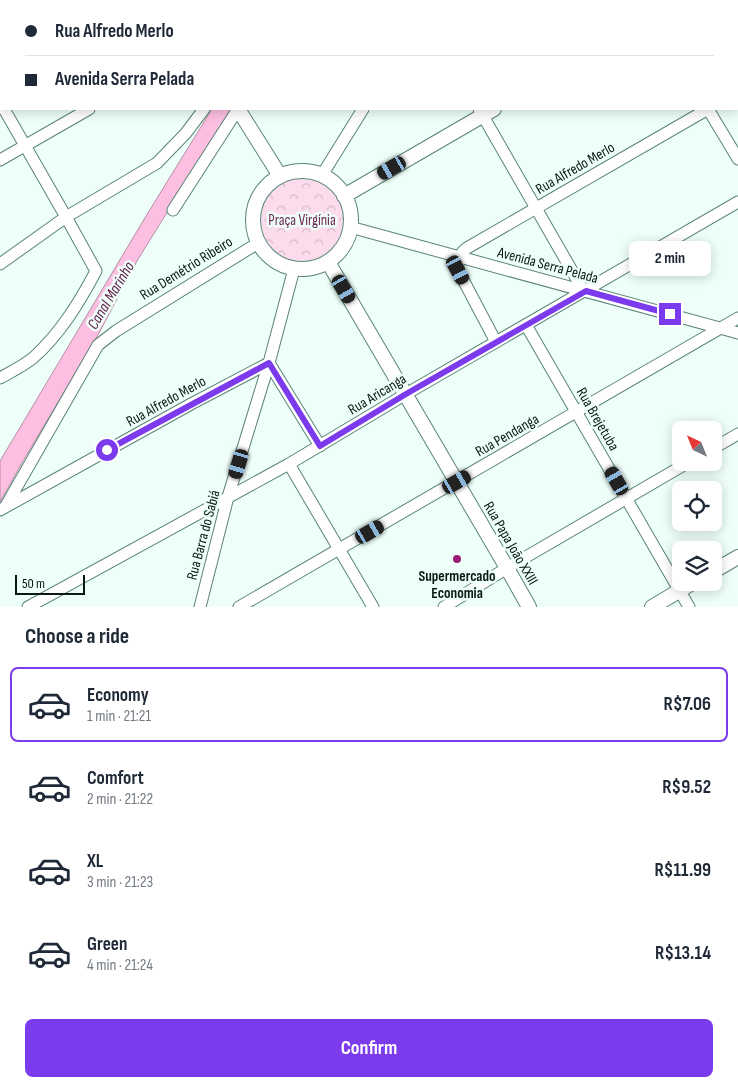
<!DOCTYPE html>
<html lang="en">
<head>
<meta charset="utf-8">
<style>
	body { margin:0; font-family:"Sofia Sans Condensed",sans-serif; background:#f2f2f3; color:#1f2937; height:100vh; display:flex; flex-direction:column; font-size:19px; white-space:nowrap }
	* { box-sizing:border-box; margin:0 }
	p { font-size:16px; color:#747a83 }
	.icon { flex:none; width:28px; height:28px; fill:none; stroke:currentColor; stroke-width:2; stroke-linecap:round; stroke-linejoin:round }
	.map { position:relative; height:607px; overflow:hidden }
	.panel { display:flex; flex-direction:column; background:#fff; flex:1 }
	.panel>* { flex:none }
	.banner { position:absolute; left:0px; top:0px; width:739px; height:110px; box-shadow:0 2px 12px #0003; display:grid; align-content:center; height:110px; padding:0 25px; background:#fff }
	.needle { width:32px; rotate:317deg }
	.controls { position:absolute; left:672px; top:421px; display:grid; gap:10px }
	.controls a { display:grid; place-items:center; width:50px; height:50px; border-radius:8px; background:#fff; box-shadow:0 2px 12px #0003; font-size:25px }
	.scale { position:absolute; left:15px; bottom:12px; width:70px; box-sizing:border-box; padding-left:5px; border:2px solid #091a16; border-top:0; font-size:14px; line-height:18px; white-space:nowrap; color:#091a16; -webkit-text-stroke:4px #eefffa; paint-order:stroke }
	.end { position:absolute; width:22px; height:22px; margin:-11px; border:6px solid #7c3aed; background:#fff; box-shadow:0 0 0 2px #fff }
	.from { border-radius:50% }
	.bubble { position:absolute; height:35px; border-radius:8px; background:#fff; box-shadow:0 2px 12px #0003; font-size:16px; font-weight:700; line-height:35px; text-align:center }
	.car { position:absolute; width:15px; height:30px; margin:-15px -8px; border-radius:6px; box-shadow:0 0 4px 1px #0007; background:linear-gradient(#222 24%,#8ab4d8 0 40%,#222 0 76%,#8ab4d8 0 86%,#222 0) }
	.banner b { display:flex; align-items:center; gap:18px; height:48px; font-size:19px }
	.banner b+b { border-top:1px solid #e0e1e3 }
	.banner i { width:12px; height:12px; background:#1f2937 }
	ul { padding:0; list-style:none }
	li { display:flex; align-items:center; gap:15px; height:75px; margin:0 10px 8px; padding:0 15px; border:2px solid transparent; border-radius:8px }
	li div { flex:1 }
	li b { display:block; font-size:19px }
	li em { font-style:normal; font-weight:700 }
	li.on { border-color:#7c3aed }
	li>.icon { width:45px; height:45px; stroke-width:1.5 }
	h2 { padding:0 25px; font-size:22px; line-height:60px }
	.cta { display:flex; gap:10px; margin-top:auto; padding:10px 25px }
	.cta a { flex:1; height:58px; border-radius:8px; background:#7c3aed; color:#fff; font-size:20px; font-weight:700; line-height:58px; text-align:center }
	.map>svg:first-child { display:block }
	.park { fill:url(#park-crowns) }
	.water { fill:#fdbfe1; stroke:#b48ea4 }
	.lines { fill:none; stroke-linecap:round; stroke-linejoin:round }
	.minor-casing { stroke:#5a8378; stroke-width:13 }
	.tertiary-casing { stroke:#5a8378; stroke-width:16 }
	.minor { stroke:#fff; stroke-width:11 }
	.tertiary { stroke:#fff; stroke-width:14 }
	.route { stroke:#7c3aed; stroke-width:6 }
	.poi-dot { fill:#9b1c72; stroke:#eefffa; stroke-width:2 }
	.labels { text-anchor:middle; stroke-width:5; stroke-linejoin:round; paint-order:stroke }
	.street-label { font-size:15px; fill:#091a16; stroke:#eefffa }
	.park-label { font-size:15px; fill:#6f2955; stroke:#eefffa }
	.poi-label { font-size:15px; font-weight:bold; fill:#091a16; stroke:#eefffa }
	.water-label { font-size:16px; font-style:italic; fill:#66214d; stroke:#eefffa }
</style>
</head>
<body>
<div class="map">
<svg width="738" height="607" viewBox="0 0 738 607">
	<defs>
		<pattern id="park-crowns" width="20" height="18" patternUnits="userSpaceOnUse" patternTransform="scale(1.25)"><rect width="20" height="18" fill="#fbdbec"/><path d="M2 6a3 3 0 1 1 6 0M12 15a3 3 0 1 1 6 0" fill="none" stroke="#d6bbca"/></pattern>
	</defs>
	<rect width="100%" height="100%" fill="#eefffa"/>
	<circle class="park" cx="302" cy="220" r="41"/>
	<polygon class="water" points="212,109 231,109 137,261 98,335 23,461 0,502 0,461 146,216"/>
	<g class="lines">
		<g class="minor-casing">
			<g id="minor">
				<polyline points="644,0 645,1"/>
				<polyline points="77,1 80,0"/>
				<polyline points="271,1 273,0"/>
				<polyline points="311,1 313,0"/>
				<polyline points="428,1 429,0"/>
				<polyline points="0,46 1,45"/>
				<polyline points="738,92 738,91"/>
				<polyline points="479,109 583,290"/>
				<polyline points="708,109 738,159"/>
				<polyline points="0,160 89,109"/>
				<polyline points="322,175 363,109"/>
				<polyline points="173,210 238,109"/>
				<polyline points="350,227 738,333"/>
				<polyline points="0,264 66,217 157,163 186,133 204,109"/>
				<polyline points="526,325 689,607"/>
				<path d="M496,342l-38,-72c-1,-9 2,-17 9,-22l241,-139"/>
				<path d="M0,378c11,-6 23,-12 33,-20 27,-24 46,-55 63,-87l-30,-54 -62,-108"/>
				<polyline points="714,448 738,434"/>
				<polyline points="289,464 373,607"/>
				<polyline points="7,504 98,345 116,331 258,243"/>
				<polyline points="0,510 191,404 269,363 320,446"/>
				<polyline points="28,607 289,464 406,394 738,202"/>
				<polyline points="200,607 228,497 269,363 294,269"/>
				<polyline points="239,607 738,318"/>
				<polyline points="444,607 507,568 689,462"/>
			</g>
		</g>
		<g class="tertiary-casing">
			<g id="tertiary">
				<polyline points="175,0 176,1"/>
				<polyline points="680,1 683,0"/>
				<polyline points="238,109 280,176"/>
				<circle cx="302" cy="220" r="49"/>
				<polyline points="344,196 494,109"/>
				<polyline points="328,262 507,568 529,607"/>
				<polyline points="714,571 738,557"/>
				<polyline points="652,607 694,582"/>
			</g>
		</g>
		<use href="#minor" class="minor"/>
		<use href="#tertiary" class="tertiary"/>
	</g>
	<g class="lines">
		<polyline class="route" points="107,450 269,363 320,446 406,394 586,291 670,314"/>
	</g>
	<circle class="poi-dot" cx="457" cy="559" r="5"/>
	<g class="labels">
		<g class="street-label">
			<text transform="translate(575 168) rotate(-30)" y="5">Rua Alfredo Merlo</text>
			<text transform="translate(548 265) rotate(15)" y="5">Avenida Serra Pelada</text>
			<text transform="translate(186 268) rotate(-32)" y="5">Rua Demétrio Ribeiro</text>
			<text transform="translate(377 394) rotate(-31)" y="5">Rua Aricanga</text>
			<text transform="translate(166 401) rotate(-29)" y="5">Rua Alfredo Merlo</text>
			<text transform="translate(598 419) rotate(60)" y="5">Rua Brejetuba</text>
			<text transform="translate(507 435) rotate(-30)" y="5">Rua Pendanga</text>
			<text transform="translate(203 535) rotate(-75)" y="5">Rua Barra do Sabiá</text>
			<text transform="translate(511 543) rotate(60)" y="5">Rua Papa João XXIII</text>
		</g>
		<g class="park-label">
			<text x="302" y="225">Praça Virgínia</text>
		</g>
		<g class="poi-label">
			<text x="457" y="581">Supermercado<tspan x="457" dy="17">Economia</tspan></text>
		</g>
		<g class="water-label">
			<text transform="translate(110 295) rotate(-59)" y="6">Canal Marinho</text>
		</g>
	</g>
</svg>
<div class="controls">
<a><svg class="needle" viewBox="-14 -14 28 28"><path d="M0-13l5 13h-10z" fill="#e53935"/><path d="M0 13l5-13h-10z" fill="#747a83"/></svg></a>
<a><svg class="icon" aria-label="locate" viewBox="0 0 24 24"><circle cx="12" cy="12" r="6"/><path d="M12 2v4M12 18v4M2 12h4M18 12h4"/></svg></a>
<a><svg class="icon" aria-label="layers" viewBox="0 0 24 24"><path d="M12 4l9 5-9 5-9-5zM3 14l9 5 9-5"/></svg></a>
</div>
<div class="scale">50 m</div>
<i class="end from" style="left:107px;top:450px"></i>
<i class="end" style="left:670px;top:314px"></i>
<div class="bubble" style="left:629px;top:241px;width:82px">2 min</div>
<i class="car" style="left:392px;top:168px;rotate:240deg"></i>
<i class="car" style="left:458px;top:270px;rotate:152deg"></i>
<i class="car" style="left:344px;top:289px;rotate:150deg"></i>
<i class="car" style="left:239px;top:464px;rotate:197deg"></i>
<i class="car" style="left:617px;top:481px;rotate:330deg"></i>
<i class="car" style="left:457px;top:482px;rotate:60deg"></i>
<i class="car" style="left:370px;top:532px;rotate:60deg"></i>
<div class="banner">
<b><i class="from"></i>Rua Alfredo Merlo</b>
<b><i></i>Avenida Serra Pelada</b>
</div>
</div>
<section class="panel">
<h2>Choose a ride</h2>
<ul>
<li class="on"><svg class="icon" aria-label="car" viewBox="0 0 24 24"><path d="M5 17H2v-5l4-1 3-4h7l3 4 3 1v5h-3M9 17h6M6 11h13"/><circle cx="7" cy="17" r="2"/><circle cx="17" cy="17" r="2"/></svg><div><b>Economy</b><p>1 min · 21:21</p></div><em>R$7.06</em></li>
<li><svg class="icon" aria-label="car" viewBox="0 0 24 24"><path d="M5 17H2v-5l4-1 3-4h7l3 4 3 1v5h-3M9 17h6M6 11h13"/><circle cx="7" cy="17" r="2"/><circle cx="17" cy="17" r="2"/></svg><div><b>Comfort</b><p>2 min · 21:22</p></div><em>R$9.52</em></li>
<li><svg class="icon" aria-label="car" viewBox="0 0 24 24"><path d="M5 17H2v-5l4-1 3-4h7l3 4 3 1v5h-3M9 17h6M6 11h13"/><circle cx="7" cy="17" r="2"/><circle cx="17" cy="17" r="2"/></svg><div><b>XL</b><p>3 min · 21:23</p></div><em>R$11.99</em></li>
<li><svg class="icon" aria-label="car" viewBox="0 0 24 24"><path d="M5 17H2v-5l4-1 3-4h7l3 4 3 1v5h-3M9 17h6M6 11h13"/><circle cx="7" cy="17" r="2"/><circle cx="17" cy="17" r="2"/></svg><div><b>Green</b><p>4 min · 21:24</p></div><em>R$13.14</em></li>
</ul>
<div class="cta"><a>Confirm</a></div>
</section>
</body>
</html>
